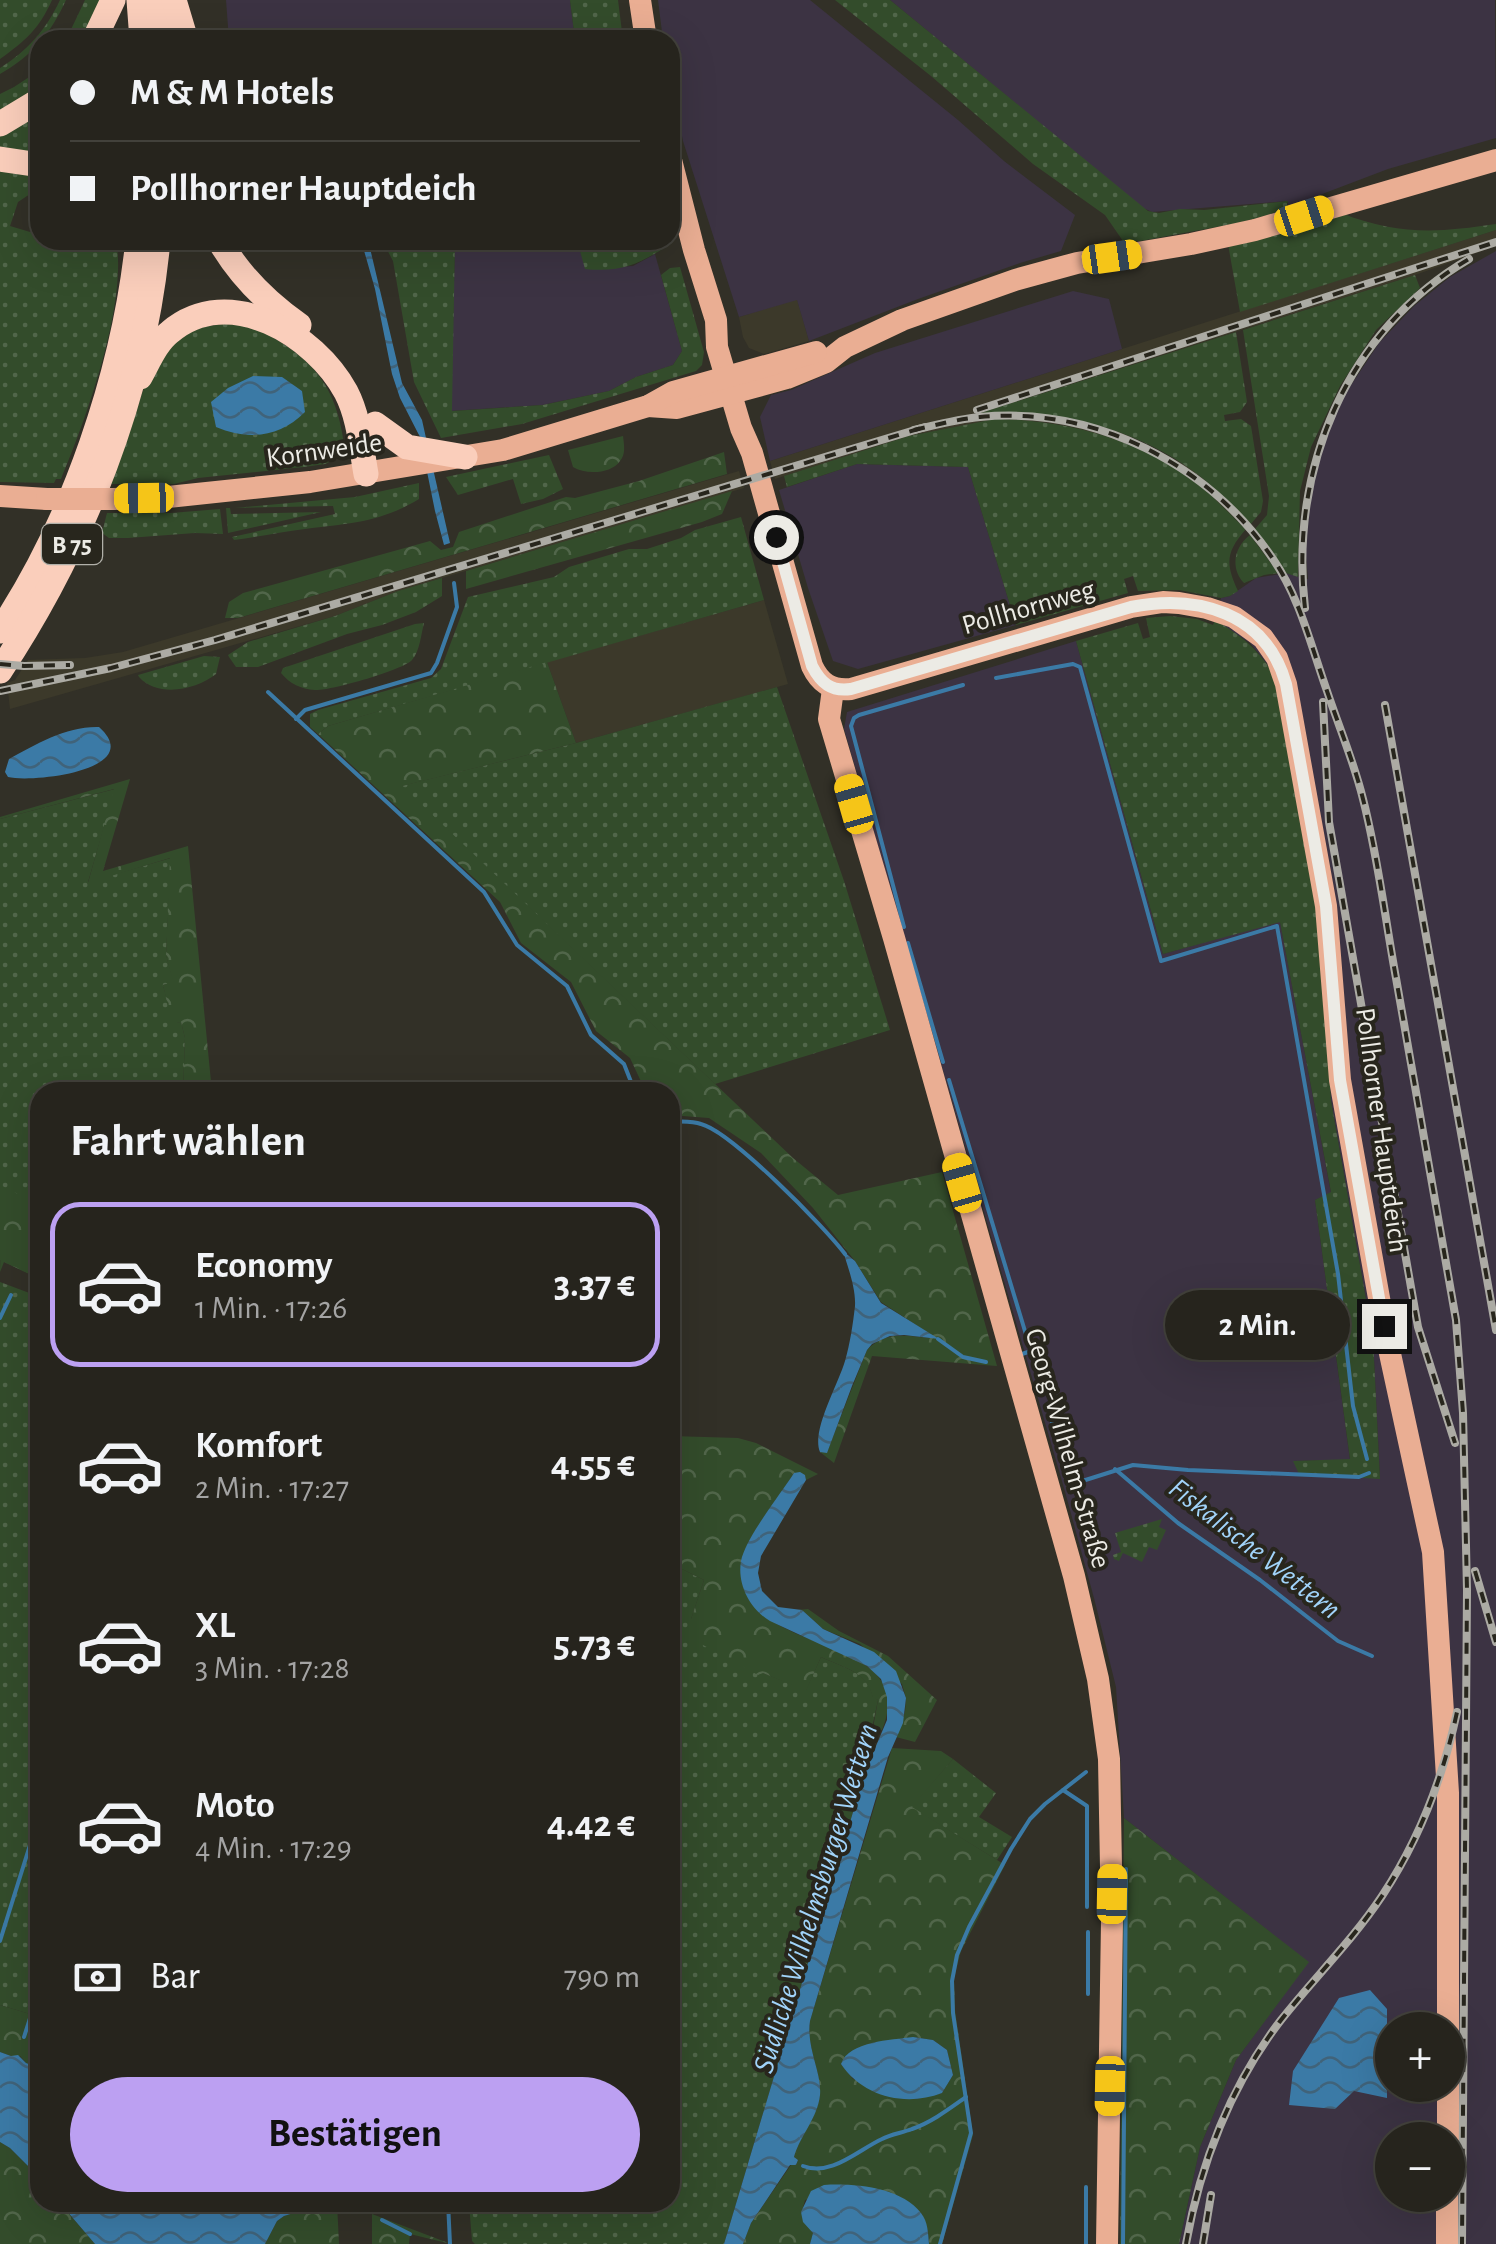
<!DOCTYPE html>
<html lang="de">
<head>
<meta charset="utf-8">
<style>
	body { margin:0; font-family:"Alegreya Sans",sans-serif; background:#2e2c26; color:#f1f3f6; height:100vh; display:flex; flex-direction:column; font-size:38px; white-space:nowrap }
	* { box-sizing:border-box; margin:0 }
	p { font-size:32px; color:#a4a4a4 }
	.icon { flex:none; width:55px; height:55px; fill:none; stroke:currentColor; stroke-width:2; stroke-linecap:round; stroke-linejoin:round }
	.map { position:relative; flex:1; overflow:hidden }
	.details { position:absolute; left:30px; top:1082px; width:650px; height:1130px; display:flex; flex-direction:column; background:#26241d; border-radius:30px; box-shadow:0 10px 40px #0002,0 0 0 2px #42413b }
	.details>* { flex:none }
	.top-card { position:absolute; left:30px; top:30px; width:650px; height:220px; border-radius:30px; box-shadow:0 10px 40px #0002,0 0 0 2px #42413b; display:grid; align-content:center; height:220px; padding:0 40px; background:#26241d }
	.fabs { position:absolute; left:1375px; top:2012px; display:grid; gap:20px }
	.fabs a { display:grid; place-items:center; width:90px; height:90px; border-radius:50%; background:#26241d; box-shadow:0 10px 40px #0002,0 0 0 2px #42413b; font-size:50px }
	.end { position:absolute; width:45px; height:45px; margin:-22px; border:12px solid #ecebe5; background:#111; box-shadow:0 0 0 5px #111 }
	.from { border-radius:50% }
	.bubble { position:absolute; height:70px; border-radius:35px; background:#26241d; box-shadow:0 10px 40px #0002,0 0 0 2px #42413b; font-size:32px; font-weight:700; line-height:70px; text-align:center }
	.car { position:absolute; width:30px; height:60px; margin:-30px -15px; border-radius:12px; box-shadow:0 0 8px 2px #0007; background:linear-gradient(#f5c518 24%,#345 0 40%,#f5c518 0 76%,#345 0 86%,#f5c518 0) }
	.top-card b { display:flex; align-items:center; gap:35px; height:95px; font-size:38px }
	.top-card b+b { border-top:2px solid #42413b }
	.top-card i { width:25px; height:25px; background:#f1f3f6 }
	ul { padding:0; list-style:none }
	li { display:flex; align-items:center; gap:30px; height:165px; margin:0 20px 15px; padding:0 20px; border:5px solid transparent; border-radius:30px }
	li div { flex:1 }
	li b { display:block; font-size:38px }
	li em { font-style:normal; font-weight:700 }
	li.selected { border-color:#bca0f2 }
	li>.icon { width:90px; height:90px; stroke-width:1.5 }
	h2 { padding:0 40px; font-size:45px; line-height:120px }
	.pay { display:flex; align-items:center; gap:25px; height:110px; padding:0 40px; font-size:38px }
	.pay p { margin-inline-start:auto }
	.action { display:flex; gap:20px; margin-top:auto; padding:20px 40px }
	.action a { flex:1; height:115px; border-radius:60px; background:#bca0f2; color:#111; font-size:40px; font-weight:700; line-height:115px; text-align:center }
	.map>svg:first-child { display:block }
	.built { fill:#3c392a }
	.industrial { fill:#3c3343; fill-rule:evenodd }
	.grass { fill:url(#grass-dots) }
	.forest { fill:url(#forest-crowns); fill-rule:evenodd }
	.water { fill:url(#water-waves) }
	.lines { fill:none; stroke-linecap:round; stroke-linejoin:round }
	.stream { stroke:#3b7aa6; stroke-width:4 }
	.major { stroke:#eaae93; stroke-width:22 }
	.highway { stroke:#facebb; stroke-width:25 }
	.rail-casing { stroke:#acaba4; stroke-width:8 }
	.rail { stroke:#28261d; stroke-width:4; stroke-dasharray:11; stroke-linecap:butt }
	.major-bridge { stroke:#eaae93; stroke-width:22 }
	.route { stroke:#ecebe5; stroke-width:12 }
	.labels { text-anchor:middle; stroke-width:8; stroke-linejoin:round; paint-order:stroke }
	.shield { fill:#28261d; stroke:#b1b0a9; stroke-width:2.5 }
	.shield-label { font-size:25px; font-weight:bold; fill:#ecebe5 }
	.street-label { font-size:28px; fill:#ecebe5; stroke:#28261d }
	.water-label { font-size:30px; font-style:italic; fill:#a1d3f9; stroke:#28261d }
</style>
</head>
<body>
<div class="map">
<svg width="1496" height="2244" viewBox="0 0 1496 2244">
	<defs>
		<pattern id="grass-dots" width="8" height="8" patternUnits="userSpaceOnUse" patternTransform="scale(2.5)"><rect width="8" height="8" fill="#334c2b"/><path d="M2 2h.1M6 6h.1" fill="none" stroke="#51664a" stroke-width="1.8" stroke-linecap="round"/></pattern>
		<pattern id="forest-crowns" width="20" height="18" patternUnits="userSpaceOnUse" patternTransform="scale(2.5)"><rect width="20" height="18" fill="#334c2b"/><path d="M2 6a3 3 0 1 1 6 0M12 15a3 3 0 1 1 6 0" fill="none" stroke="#51664a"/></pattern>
		<pattern id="water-waves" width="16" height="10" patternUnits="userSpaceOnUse" patternTransform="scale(2.5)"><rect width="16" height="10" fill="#3b7aa6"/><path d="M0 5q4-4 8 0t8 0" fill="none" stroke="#40637a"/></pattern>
	</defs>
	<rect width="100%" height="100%" fill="#323027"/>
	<g class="built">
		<polygon points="1496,230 1496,246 1415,275 983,412 1033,413 1068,419 1122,433 1148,445 1192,469 1219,493 1255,529 1286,573 1278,573 1246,529 1205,491 1185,476 1129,445 1068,426 1043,422 995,419 909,436 775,479 770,461"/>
		<polygon points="797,299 809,341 764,354 749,348 743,337 739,317"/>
		<polygon points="739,471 744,488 398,591 335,616 10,709 7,683 15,680 28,660 85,658 123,652"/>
		<polygon points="764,600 788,684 576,743 547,662"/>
	</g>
	<g class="industrial">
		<polygon points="226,0 570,0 575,40 229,40"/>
		<polygon points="658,0 810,0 958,120 1004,161 1075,215 1061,251 1020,263 918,299 809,341 797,300 739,317 683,141 670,77 670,40 663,40"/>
		<polygon points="890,0 1495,0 1496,138 1388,169 1288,207 1288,201 1152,212 1143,208"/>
		<polygon points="455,240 577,240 586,269 633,266 655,254 682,351 673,365 636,377 609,391 542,405 451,411"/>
		<path d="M1496,251v1993h-317l21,-97 36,-87 72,-98 -184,-144 -8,-131 -22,-89 -30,-110 -220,-759 3,-17 229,-71 87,313 117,-33 51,272 -16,7 35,260 -56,1 86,18 -7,-140 -42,-238 -11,-172 -51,-263 -19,-23 -35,-23 6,-22 9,-2 26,-18 30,-5 22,6 -3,-33 4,-45 11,-50 23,-54 36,-54 35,-37 36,-29zM1392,2030h56v55h-56zM1392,2140h56v55h-56z"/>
		<polygon points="1073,291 1109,299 1122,349 770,461 760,417 771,395 791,390 875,353"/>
		<polygon points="857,464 968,467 1016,625 858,669 833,661 808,588 779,490"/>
	</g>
	<g class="grass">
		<path d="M0,0h52c-13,29 -27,41 -52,59z"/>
		<path d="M60,0h6c-15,33 -34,56 -66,74v-6c27,-17 46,-38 60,-68z"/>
		<polygon points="85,0 104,0 83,40 66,40"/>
		<polygon points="570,0 618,0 623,40 575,40"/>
		<polygon points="835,0 890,0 1148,211 1159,213 1180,209 1204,210 1288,201 1286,210 1238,223 1140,241 1123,241 1105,215 1033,164 931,76"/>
		<polygon points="40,70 40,89 0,113 0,94 14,87"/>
		<path d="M40,112v38c-12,6 -27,1 -40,-1v-15z"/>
		<path d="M0,166l26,3 8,10 -4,15 -12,8 -8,24 30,9v5h76c12,62 -30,180 -55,239h-5l-2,4 -54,-1z"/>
		<path d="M1341,213c56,22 96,20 155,11v6l-256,82 -12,-68z"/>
		<path d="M670,237l2,6c-31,20 -49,30 -87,26l-8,-29h93z"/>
		<polygon points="382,240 455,240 452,411 543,405 609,391 636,377 673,365 682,351 661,275 670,268 680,267 704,352 702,365 696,371 522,424 441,438 414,382 393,261"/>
		<polygon points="1415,275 1420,288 1376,330 1340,386 1311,447 1300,491 1298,577 1286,573 1255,529 1267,515 1269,496 1243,330"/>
		<path d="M243,321c64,33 94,56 102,131l-9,2 -1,5 -10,5 -21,3 -106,11 -24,6 -55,3v-3h-8l36,-105 12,-22 30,-28z"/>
		<path d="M1236,332l11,70 -7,10 -16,3 1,6 16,-2 10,7 12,75 -2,11 -11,13c-18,-19 -36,-39 -57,-54 -60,-44 -142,-64 -216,-57z"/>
		<path d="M995,419c75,1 152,22 211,72 14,12 26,26 40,38 -20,23 -21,34 -8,62l-8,5 -9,2 -42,-8 -41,1 -5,-15 -9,3 4,14 -112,32 -48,-158 -111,-3 -70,23 -3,-11 125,-40z"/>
		<polygon points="549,455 563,489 543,499 521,504 513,479 458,495 446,477"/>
		<path d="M419,483v16c-40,24 -69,24 -114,30 -24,3 -47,8 -71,11l-2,-3 103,-23 -2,-8 -98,2 120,-11z"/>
		<polygon points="226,508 230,508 231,514 321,512 228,533"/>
		<polygon points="220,509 223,534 195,533 128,538 109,538 102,533 107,513 171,513"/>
		<polygon points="741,517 764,600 328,726 318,734 310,727 310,714 318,710 431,678 441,669 468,597 554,577 569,567 629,549 647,549 681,538 695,530"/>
		<path d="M1250,535l28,38 -14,2 -20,8c-14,-15 -10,-36 6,-48z"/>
		<polygon points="442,578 442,596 416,612 382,625 347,634 258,667 236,667 229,657 228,655 248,642 335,616 398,591"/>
		<path d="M1170,616l27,3 16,6 2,-5c27,16 46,31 61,59l44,250 11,172 42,238 7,140 -81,-5 -6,-13 57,-2 -35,-259 16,-8 -51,-270 -117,32 -87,-313 62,-18 5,16 7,-2 -4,-19z"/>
		<path d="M424,623c-3,11 -4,28 -12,37 -9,10 -82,31 -97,30 -14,-1 -25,-6 -34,-17l2,-5 132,-44z"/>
		<path d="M204,656l16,1 -4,17c-20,16 -58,24 -77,3l-1,-2z"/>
		<polygon points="777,687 844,881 890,1030 715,1084 401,786 576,743"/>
		<polygon points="115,789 88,882 171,858 166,955 174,983 163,985 173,1023 181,1022 185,1038 183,1092 40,1092 40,1279 0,1260 0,819"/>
		<polygon points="0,1282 40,1297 40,2017 0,2005"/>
		<polygon points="1162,1519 1159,1527 1166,1530 1157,1550 1149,1547 1142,1562 1123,1553 1119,1561 1114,1559 1113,1555 1121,1552 1115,1533"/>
		<path d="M670,1563l34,17 -13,39 72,54 43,17 15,-33c23,11 46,14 52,40l5,3 -9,42 4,9 -8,21 -141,472h-249l-3,-3 -3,-38 201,-1z"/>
		<polygon points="953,1759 996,1793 979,1817 1012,1837 997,1860 911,1807"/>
	</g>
	<g class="forest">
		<path d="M623,436c1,9 3,18 -3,25 -9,13 -34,14 -47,6l-5,-17z"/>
		<polygon points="724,452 727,474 238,618 225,618 229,602 243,593 430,541 441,550 453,547 459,532 566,497 575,498 639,481"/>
		<polygon points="732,491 722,514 702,522 466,589 466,571"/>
		<path d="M547,662l29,81 -174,43 391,372 45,37 104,-23 55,194 -125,-10 -38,107 -14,-11h7l40,-102c21,-22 45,-12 69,-12l-55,-36 -26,-41 -42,-53 -52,-55 -52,-35 -39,-3v-23h-24l-16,-34 -34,-27 -25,-49 -50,-39 -21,-41 -182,-168 10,-8z"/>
		<polygon points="130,779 103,871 188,846 212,1092 183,1092 185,1038 181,1022 172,1024 163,985 173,982 166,955 170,858 88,883 114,789 0,819 0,817"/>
		<polygon points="2,1186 40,1205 40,1279 4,1262 0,1272"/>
		<path d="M670,1436l68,2 18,5 62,31 -12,6 -1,-5 -11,-2c-13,21 -42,57 -49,78 -4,10 -4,20 -3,30 13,76 179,53 140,149l-9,-2 5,-28 -5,-2c-6,-27 -29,-30 -52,-41l-15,34 -43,-18 -5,2 -66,-36 -1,-20 13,-39 -34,-17z"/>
		<polygon points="808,1609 839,1631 888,1656 937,1700 915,1742 896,1737 905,1712 906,1698 902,1684 860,1644 823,1629 802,1610 798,1610"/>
		<path d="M892,1748l49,3 12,8 -41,48 93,58 -44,86 -7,27 1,32 18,125 -31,109h-13l-1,-13 -6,-17 -25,-18 -41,-10 -51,14c-6,20 -1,18 8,33l-3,11h-67l8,-21 40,-58h5l2,-5 -4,-3c6,-22 26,-43 26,-66 0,-23 -14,-45 -10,-70zM913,2037l20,3 14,10 6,25 -11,18 -26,6 -63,-20 -12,-15 19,-17z"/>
		<polygon points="1124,1818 1309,1962 1236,2060 1200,2147 1179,2244 1120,2244"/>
		<polygon points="0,2005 40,2017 40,2068 26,2063 20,2056 11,2056 0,2052"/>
		<polygon points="0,2142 10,2148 40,2178 40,2202 60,2203 95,2244 0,2244"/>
		<polygon points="326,2203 337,2203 339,2244 265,2244 277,2221 284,2216"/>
		<polygon points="372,2214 451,2244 410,2234 409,2244 372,2244"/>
	</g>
	<g class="water">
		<polygon points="361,240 367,240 369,244 402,383 422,420 426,438 450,543 444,545 435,511 420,437 400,398 392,374 375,289"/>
		<path d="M253,376l29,1 20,14 3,21c-25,25 -56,29 -89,15l-5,-25 17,-14z"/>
		<path d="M99,727c48,43 -66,56 -91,50l-3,-5 4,-13c27,-15 58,-33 90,-32z"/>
		<path d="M843,1251l12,10 26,42 58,36 -35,-4 -14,1 -18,8 -5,6 -15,36 -25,67 -7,-1c-9,-21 18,-67 25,-91 5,-17 8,-37 10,-55 1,-18 -7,-38 -12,-55z"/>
		<path d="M800,1472l5,3 1,5 -45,76 -3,17 4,18 16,16 24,3 21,19 51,23 22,19 10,27 -3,25 -15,34 -78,264c-4,27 12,51 10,74 -2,22 -20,41 -26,62l4,3 -2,5h-6l-39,58 -8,21h-19l141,-472 22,-52v-23l-6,-18 -14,-13 -97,-45c-20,-12 -33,-36 -29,-60 5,-24 39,-66 53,-88z"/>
		<polygon points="1370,1990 1387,2009 1387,2098 1354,2091 1335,2109 1289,2105 1293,2071 1339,1998"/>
		<path d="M913,2037l20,3 14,10 6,25 -11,18c-36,14 -79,4 -101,-29 8,-23 50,-24 72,-27z"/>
		<polygon points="0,2052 11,2056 18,2055 26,2063 40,2068 40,2178 10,2148 0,2142"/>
		<path d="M824,2185c29,-2 77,2 97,28 7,9 7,20 8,31h-119l3,-11 -10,-11 -2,-10 10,-21z"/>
		<polygon points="60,2203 326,2203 284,2216 277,2221 265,2244 95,2244"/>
	</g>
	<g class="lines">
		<g class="stream">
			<polyline points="996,678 1073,664 1080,667 1161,961 1277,926 1338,1274 1353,1406 1367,1459"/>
			<polyline points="268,692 484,892 517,945 567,986 591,1035 624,1064 635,1092"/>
			<polyline points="296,719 305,710 431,673 437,663 457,607 454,583"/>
			<polyline points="904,927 851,726 854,718 859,715 963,685"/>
			<polyline points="908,943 943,1062"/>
			<polyline points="949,1080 1031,1351 1022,1354"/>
			<path d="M670,1121c10,1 22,0 31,3 29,7 124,103 144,130"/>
			<polyline points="0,1318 11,1295"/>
			<polyline points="938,1339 963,1357 986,1362"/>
			<polyline points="1052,1422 1071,1482 1076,1483 1133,1465 1188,1470 1359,1477 1369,1473"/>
			<polyline points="1115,1469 1178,1523 1260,1580 1338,1641 1372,1656"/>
			<polyline points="1063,1790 1087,1806 1087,1907"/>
			<polyline points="1088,1932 1088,1994"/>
			<polyline points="0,1941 40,1813"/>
			<polyline points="24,2037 40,1987"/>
			<path d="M803,2166c28,11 55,-16 79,-27 9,-5 20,-6 30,-10 20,-7 37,-20 54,-32"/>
			<polyline points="448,2202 450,2244"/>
			<polyline points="382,2220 410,2234"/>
			<polyline points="940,2244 971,2133 953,2013 952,1981 957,1955 969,1927 1011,1849 1030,1819 1045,1804 1086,1772"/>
			<polyline points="1086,2244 1086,2187"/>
			<polyline points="1123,2244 1126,1869"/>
		</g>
		<g class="major">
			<polyline points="640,0 646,40"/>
			<path d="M670,156l24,94 22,70 1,27 24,81 11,25 60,213c8,17 19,25 39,23l280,-82 32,-5 16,1 28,5 27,9 29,21 14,20 9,26 40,222 14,174 44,246 49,226 15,241v357"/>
			<polyline points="648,406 677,408 787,378 826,362 845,347 902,320 1015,280 1077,263 1191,244 1255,230 1496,160"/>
			<polyline points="0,496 47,499"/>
			<polyline points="113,499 168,497 310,482 503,450 648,406 673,392 816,352"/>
			<polyline points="833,689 829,719 894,938 1074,1576 1098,1679 1109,1759 1112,1921 1107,2244"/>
			<polyline points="1447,2244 1447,2195"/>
		</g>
		<g class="highway">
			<polyline points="139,0 142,40"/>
			<polyline points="158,0 161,40"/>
			<polyline points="174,0 186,40"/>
			<polyline points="94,40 113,0"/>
			<polyline points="0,124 40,100"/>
			<polyline points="0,159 40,165"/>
			<path d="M219,240c20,35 47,62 80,85"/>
			<path d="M140,377c9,-16 16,-34 30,-45 59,-50 145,3 176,60 13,25 15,54 20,82"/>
			<polyline points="375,424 407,447 465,457"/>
			<path d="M0,631c74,-111 124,-258 138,-391"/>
			<path d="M0,671c84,-127 144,-278 158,-431"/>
		</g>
		<g class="rail-casing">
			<g id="rail">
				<polyline points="977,410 1496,242"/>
				<path d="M914,430c22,-5 44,-11 66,-13 115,-11 229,47 293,142 27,39 38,87 54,132 12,36 27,71 36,108 15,58 22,119 33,179 20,114 40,228 60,342l7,93 4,177 -5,654"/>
				<path d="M1305,608c-16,-139 41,-277 164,-349"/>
				<polyline points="0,664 24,666 70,665"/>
				<polyline points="0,691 111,668 215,640 925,427"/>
				<polyline points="1323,702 1329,822 1418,1327 1455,1443"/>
				<polyline points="1385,705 1496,1330"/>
				<polyline points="1475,1571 1496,1642"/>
				<path d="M1186,2244c14,-80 45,-159 95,-224 33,-42 71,-79 101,-124 37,-56 61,-118 75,-184"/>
				<polyline points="1203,2244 1211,2195"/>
			</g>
		</g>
		<use href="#rail" class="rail"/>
		<polyline class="major-bridge" points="47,499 113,499"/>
	</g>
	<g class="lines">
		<path class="route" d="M776,537l36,129c9,17 19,26 39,23l280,-82c66,-13 135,5 155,77l40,222 14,174 44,246"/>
	</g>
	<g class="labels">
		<rect class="shield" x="42" y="524" width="60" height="40" rx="8"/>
		<g class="shield-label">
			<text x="72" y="553">B 75</text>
		</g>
		<g class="street-label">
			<text transform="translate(324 449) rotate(-8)" y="10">Kornweide</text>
			<text transform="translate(1028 606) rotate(-16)" y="10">Pollhornweg</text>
			<text transform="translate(1383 1130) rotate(82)" y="10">Pollhorner Hauptdeich</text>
			<text transform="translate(1069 1448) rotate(74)" y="10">Georg-Wilhelm-Straße</text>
		</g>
		<g class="water-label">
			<text transform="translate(1255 1548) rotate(38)" y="10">Fiskalische Wettern</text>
			<text transform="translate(815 1898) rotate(-73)" y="10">Südliche Wilhelmsburger Wettern</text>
		</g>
	</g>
</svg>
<div class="fabs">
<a>+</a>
<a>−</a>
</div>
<i class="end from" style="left:776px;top:537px"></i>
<i class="end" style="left:1384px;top:1326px"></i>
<div class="bubble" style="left:1165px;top:1290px;width:185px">2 Min.</div>
<i class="car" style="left:1304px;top:216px;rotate:72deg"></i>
<i class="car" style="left:1112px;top:257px;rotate:82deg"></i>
<i class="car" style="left:144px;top:498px;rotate:269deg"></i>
<i class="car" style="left:854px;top:804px;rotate:344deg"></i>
<i class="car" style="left:962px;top:1183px;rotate:344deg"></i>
<i class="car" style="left:1112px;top:1894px;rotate:1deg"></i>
<i class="car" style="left:1110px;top:2086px;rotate:181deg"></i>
<div class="top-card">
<b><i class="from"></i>M &amp; M Hotels</b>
<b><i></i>Pollhorner Hauptdeich</b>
</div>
<section class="details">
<h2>Fahrt wählen</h2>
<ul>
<li class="selected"><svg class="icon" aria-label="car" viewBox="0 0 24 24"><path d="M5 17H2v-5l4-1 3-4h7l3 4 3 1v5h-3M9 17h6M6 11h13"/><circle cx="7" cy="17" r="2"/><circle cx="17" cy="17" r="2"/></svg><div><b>Economy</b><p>1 Min. · 17:26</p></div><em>3.37 €</em></li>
<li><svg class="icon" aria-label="car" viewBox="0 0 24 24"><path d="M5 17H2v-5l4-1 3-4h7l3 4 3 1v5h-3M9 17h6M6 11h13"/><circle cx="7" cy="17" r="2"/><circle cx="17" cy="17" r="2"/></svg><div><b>Komfort</b><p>2 Min. · 17:27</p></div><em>4.55 €</em></li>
<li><svg class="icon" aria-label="car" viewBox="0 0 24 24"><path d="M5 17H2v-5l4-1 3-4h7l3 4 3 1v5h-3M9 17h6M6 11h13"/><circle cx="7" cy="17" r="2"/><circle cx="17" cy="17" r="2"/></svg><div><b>XL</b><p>3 Min. · 17:28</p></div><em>5.73 €</em></li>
<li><svg class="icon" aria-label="car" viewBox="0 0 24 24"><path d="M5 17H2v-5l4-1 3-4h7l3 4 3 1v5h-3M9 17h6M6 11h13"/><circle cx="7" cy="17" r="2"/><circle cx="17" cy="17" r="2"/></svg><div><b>Moto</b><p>4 Min. · 17:29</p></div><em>4.42 €</em></li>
</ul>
<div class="pay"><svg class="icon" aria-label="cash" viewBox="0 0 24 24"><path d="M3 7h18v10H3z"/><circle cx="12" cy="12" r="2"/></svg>Bar<p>790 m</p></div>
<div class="action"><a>Bestätigen</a></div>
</section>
</div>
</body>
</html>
